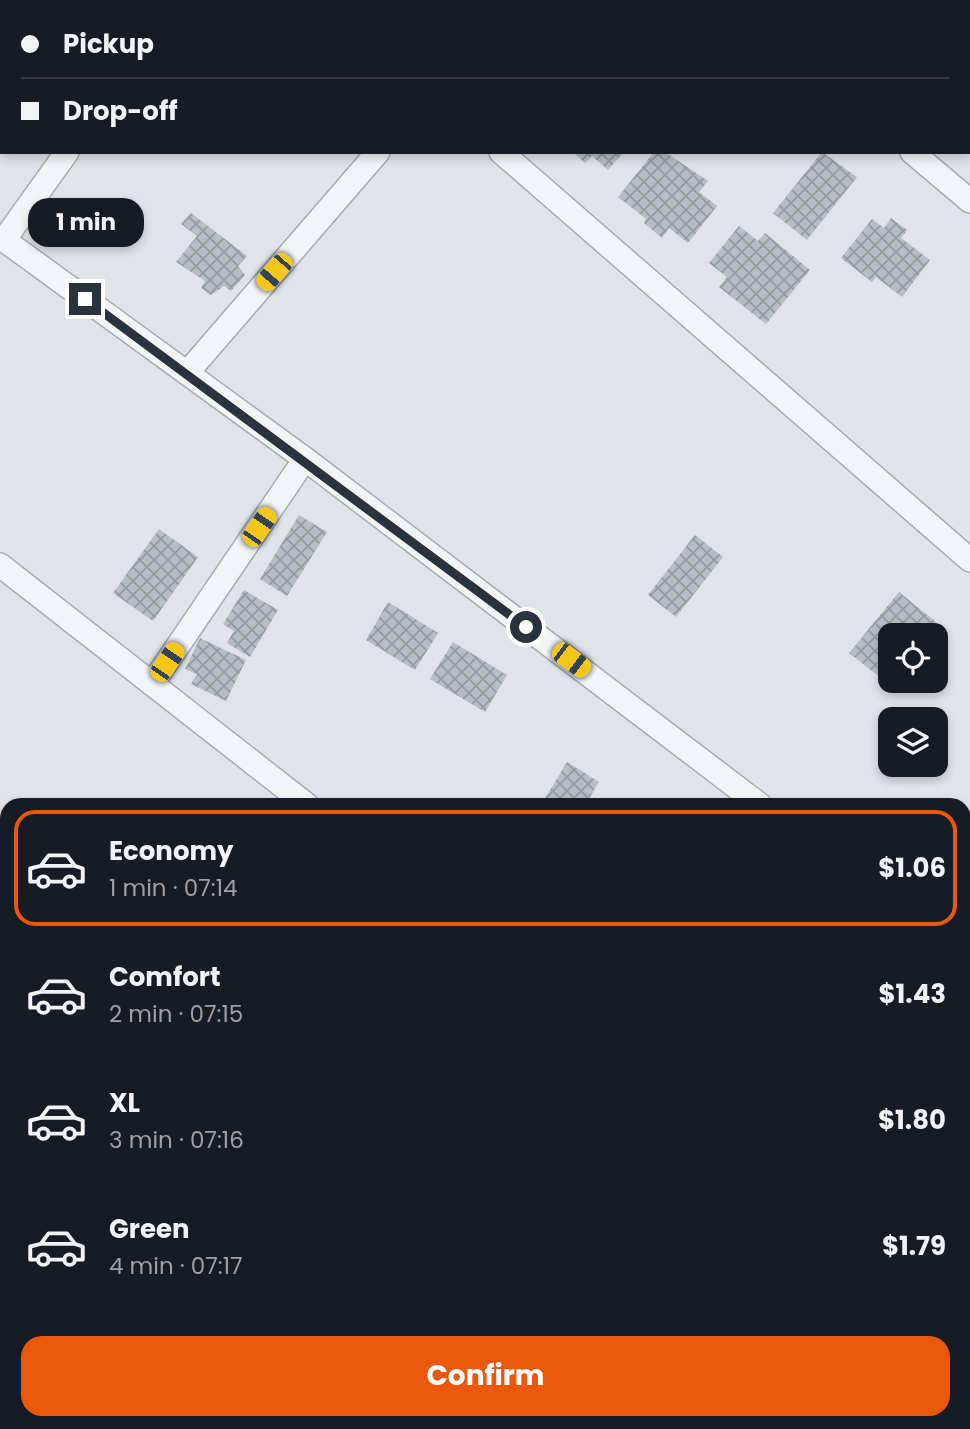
<!DOCTYPE html>
<html lang="en">
<head>
<meta charset="utf-8">
<style>
	body { margin:0; font-family:Poppins,sans-serif; background:#20242c; color:#f1f3f6; height:100vh; display:flex; flex-direction:column; font-size:26px; white-space:nowrap }
	* { box-sizing:border-box; margin:0 }
	p { font-size:23px; color:#9ea1a6 }
	.icon { flex:none; width:38px; height:38px; fill:none; stroke:currentColor; stroke-width:2; stroke-linecap:round; stroke-linejoin:round }
	.map { position:relative; flex:1; overflow:hidden }
	.side { position:absolute; left:0px; top:798px; width:971px; height:632px; display:flex; flex-direction:column; background:#171b24; border-radius:21px 21px 0 0; box-shadow:0 4px 10px #0003 }
	.side>* { flex:none }
	.banner { position:absolute; left:0px; top:0px; width:971px; height:154px; box-shadow:0 4px 10px #0003; display:grid; align-content:center; height:154px; padding:0 21px; background:#171b24 }
	.fabs { position:absolute; left:878px; top:623px; display:grid; gap:14px }
	.fabs a { display:grid; place-items:center; width:70px; height:70px; border-radius:14px; background:#171b24; box-shadow:0 4px 10px #0003; font-size:35px }
	.end { position:absolute; width:32px; height:32px; margin:-16px; border:9px solid #2a323e; background:#fff; box-shadow:0 0 0 4px #fff }
	.from { border-radius:50% }
	.bubble { position:absolute; height:49px; border-radius:21px; background:#171b24; box-shadow:0 4px 10px #0003; font-size:23px; font-weight:700; line-height:49px; text-align:center }
	.car { position:absolute; width:21px; height:42px; margin:-21px -10px; border-radius:9px; box-shadow:0 0 5px 2px #0007; background:linear-gradient(#f5c518 24%,#345 0 40%,#f5c518 0 76%,#345 0 86%,#f5c518 0) }
	.banner b { display:flex; align-items:center; gap:24px; height:66px; font-size:26px }
	.banner b+b { border-top:2px solid #363941 }
	.banner i { width:18px; height:18px; background:#f1f3f6 }
	ul { padding:12px 0 0; list-style:none }
	li { display:flex; align-items:center; gap:21px; height:116px; margin:0 14px 10px; padding:0 7px; border:4px solid transparent; border-radius:21px }
	li div { flex:1 }
	li b { display:block; font-size:26px }
	li em { font-style:normal; font-weight:700 }
	li.on { border-color:#ea580c }
	li>.icon { width:63px; height:63px; stroke-width:1.5 }
	.cta { display:flex; gap:14px; margin-top:auto; padding:14px 21px }
	.cta a { flex:1; height:80px; border-radius:21px; background:#ea580c; color:#fff; font-size:28px; font-weight:700; line-height:80px; text-align:center }
	.map>svg:first-child { display:block }
	.building { fill:url(#building-cross-hatch) }
	.lines { fill:none; stroke-linecap:round; stroke-linejoin:round }
	.minor-casing { stroke:#a6aab2; stroke-width:26 }
	.minor { stroke:#f2f4f6; stroke-width:23 }
	.route { stroke:#2a323e; stroke-width:9 }
</style>
</head>
<body>
<div class="map">
<svg width="970" height="1429" viewBox="0 0 970 1429">
	<defs>
		<pattern id="building-cross-hatch" width="8" height="8" patternUnits="userSpaceOnUse" patternTransform="scale(1.75)"><rect width="8" height="8" fill="#b7bdc4"/><path d="M0 0l8 8M0 8l8-8" fill="none" stroke="#959aa1"/></pattern>
	</defs>
	<rect width="100%" height="100%" fill="#e0e3e8"/>
	<g class="building">
		<polygon points="573,152 624,152 608,170 592,156 585,163"/>
		<polygon points="654,152 665,152 708,181 699,192 717,206 688,243 669,228 662,238 644,223 646,219 618,197"/>
		<polygon points="822,152 857,177 807,240 773,213"/>
		<polygon points="191,213 247,256 238,266 245,275 231,291 224,286 211,295 201,288 205,281 176,262 197,236 181,224"/>
		<polygon points="891,218 907,230 901,238 930,260 902,297 876,277 872,282 841,258 872,219 884,228"/>
		<polygon points="739,226 758,241 765,233 810,270 766,324 719,287 727,277 709,263"/>
		<polygon points="299,515 327,532 287,596 260,579"/>
		<polygon points="159,529 198,557 153,621 113,593"/>
		<polygon points="695,535 723,557 676,617 648,595"/>
		<polygon points="244,590 278,610 250,657 227,643 234,631 223,624"/>
		<polygon points="899,592 936,622 925,635 891,635 891,677 886,682 849,653"/>
		<polygon points="388,602 438,633 415,670 366,640"/>
		<polygon points="200,638 246,660 226,701 191,684 197,674 185,669"/>
		<polygon points="453,642 507,675 485,712 430,679"/>
		<polygon points="567,762 599,782 585,805 541,805"/>
		<polygon points="0,1012 7,1012 7,1075 0,1074"/>
		<polygon points="0,1376 7,1377 7,1423 19,1423 19,1429 0,1429"/>
		<polygon points="192,1423 253,1423 254,1429 191,1429"/>
		<polygon points="402,1423 466,1423 464,1429 400,1429"/>
		<polygon points="480,1423 520,1423 519,1429 478,1429"/>
	</g>
	<g class="lines">
		<g class="minor-casing">
			<g id="minor">
				<polyline points="398,0 398,2"/>
				<polyline points="731,0 733,2"/>
				<polyline points="176,2 177,0"/>
				<polyline points="501,152 970,560"/>
				<polyline points="912,152 970,201"/>
				<polyline points="0,237 305,459 760,805"/>
				<polyline points="4,240 67,152"/>
				<polyline points="187,373 378,152"/>
				<polyline points="0,565 307,805"/>
				<polyline points="152,684 305,459"/>
				<polyline points="964,880 970,871"/>
				<polyline points="0,958 7,959"/>
				<polyline points="964,960 970,964"/>
				<polyline points="0,1234 7,1234"/>
				<polyline points="964,1410 970,1411"/>
				<polyline points="354,1429 355,1423"/>
				<polyline points="873,1429 877,1423"/>
			</g>
		</g>
		<use href="#minor" class="minor"/>
	</g>
	<g class="lines">
		<polyline class="route" points="85,299 526,627"/>
	</g>
</svg>
<div class="fabs">
<a><svg class="icon" aria-label="locate" viewBox="0 0 24 24"><circle cx="12" cy="12" r="6"/><path d="M12 2v4M12 18v4M2 12h4M18 12h4"/></svg></a>
<a><svg class="icon" aria-label="layers" viewBox="0 0 24 24"><path d="M12 4l9 5-9 5-9-5zM3 14l9 5 9-5"/></svg></a>
</div>
<i class="end from" style="left:526px;top:627px"></i>
<i class="end" style="left:85px;top:299px"></i>
<div class="bubble" style="left:28px;top:198px;width:116px">1 min</div>
<i class="car" style="left:274px;top:272px;rotate:221deg"></i>
<i class="car" style="left:259px;top:527px;rotate:34deg"></i>
<i class="car" style="left:571px;top:660px;rotate:127deg"></i>
<i class="car" style="left:167px;top:662px;rotate:34deg"></i>
<div class="banner">
<b><i class="from"></i>Pickup</b>
<b><i></i>Drop-off</b>
</div>
<section class="side">
<ul>
<li class="on"><svg class="icon" aria-label="car" viewBox="0 0 24 24"><path d="M5 17H2v-5l4-1 3-4h7l3 4 3 1v5h-3M9 17h6M6 11h13"/><circle cx="7" cy="17" r="2"/><circle cx="17" cy="17" r="2"/></svg><div><b>Economy</b><p>1 min · 07:14</p></div><em>$1.06</em></li>
<li><svg class="icon" aria-label="car" viewBox="0 0 24 24"><path d="M5 17H2v-5l4-1 3-4h7l3 4 3 1v5h-3M9 17h6M6 11h13"/><circle cx="7" cy="17" r="2"/><circle cx="17" cy="17" r="2"/></svg><div><b>Comfort</b><p>2 min · 07:15</p></div><em>$1.43</em></li>
<li><svg class="icon" aria-label="car" viewBox="0 0 24 24"><path d="M5 17H2v-5l4-1 3-4h7l3 4 3 1v5h-3M9 17h6M6 11h13"/><circle cx="7" cy="17" r="2"/><circle cx="17" cy="17" r="2"/></svg><div><b>XL</b><p>3 min · 07:16</p></div><em>$1.80</em></li>
<li><svg class="icon" aria-label="car" viewBox="0 0 24 24"><path d="M5 17H2v-5l4-1 3-4h7l3 4 3 1v5h-3M9 17h6M6 11h13"/><circle cx="7" cy="17" r="2"/><circle cx="17" cy="17" r="2"/></svg><div><b>Green</b><p>4 min · 07:17</p></div><em>$1.79</em></li>
</ul>
<div class="cta"><a>Confirm</a></div>
</section>
</div>
</body>
</html>
